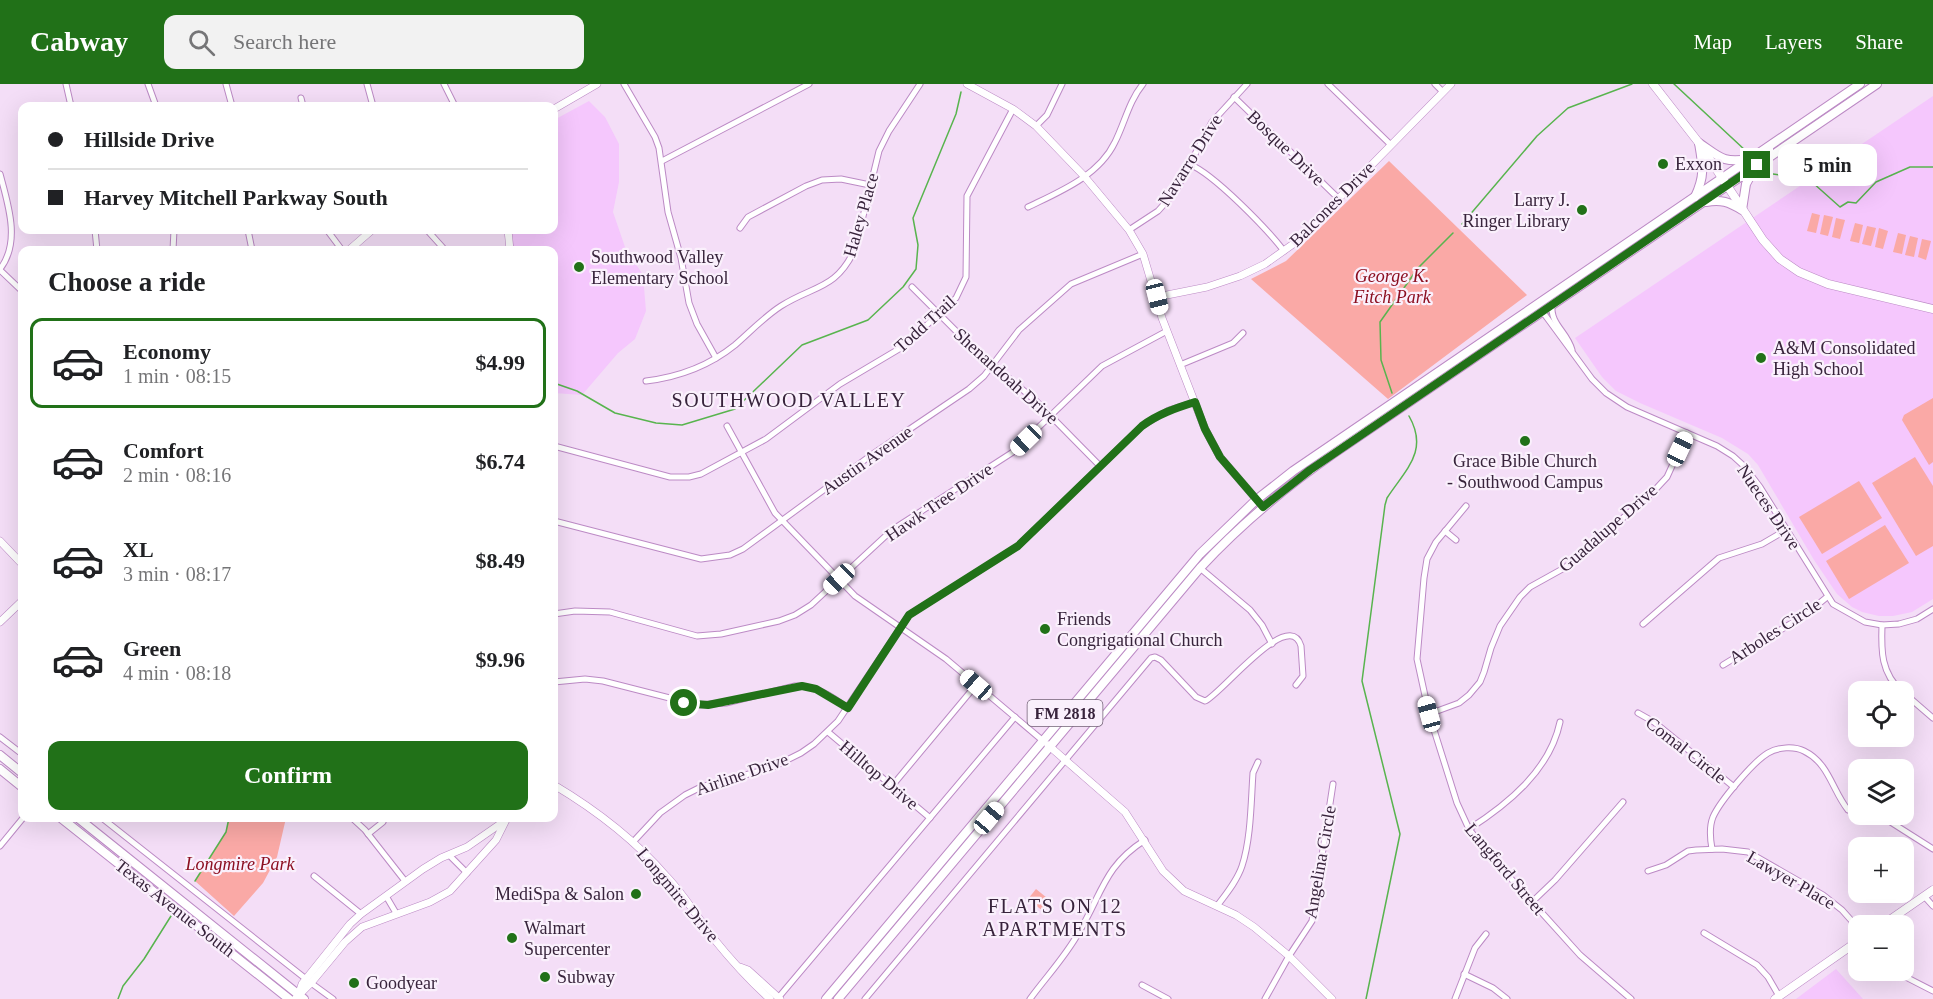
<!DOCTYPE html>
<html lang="en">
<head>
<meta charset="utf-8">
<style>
	body { margin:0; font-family:Georgia,serif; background:#f2f2f2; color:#202124; height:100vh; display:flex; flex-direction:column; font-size:22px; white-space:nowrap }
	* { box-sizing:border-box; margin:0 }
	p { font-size:20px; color:#757577 }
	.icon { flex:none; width:33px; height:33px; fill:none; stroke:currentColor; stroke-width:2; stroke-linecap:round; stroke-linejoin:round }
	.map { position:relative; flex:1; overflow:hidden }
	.sheet { position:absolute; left:18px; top:162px; width:540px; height:576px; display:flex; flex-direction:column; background:#fff; border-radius:12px; box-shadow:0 6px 24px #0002 }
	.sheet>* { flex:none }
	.hud { position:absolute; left:18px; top:18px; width:540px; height:132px; border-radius:12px; box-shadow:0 6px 24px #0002; display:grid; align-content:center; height:132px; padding:0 30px; background:#fff }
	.tools { position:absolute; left:1848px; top:597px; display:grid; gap:12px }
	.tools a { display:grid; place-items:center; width:66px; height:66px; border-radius:12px; background:#fff; box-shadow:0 6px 24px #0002; font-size:30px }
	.end { position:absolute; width:27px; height:27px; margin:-14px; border:8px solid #217118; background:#fff; box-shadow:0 0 0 3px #fff }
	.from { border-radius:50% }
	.bubble { position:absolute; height:42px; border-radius:12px; background:#fff; box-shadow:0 6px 24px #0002; font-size:20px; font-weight:700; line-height:42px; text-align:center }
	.car { position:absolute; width:18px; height:36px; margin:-18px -9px; border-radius:8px; box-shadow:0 0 4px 2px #0007; background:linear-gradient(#fff 24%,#345 0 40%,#fff 0 76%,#345 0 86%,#fff 0) }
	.hud b { display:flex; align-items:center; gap:21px; height:57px; font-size:22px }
	.hud b+b { border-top:2px solid #e0e0e0 }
	.hud i { width:15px; height:15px; background:#202124 }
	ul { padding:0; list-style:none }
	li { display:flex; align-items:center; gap:18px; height:90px; margin:0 12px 9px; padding:0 18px; border:3px solid transparent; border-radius:12px }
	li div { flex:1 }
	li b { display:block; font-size:22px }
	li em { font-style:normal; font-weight:700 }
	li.active { border-color:#217118 }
	li>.icon { width:54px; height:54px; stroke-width:1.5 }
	h2 { padding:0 30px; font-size:27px; line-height:72px }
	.primary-button { display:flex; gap:12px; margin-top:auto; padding:12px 30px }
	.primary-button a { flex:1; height:69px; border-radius:12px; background:#217118; color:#fff; font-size:24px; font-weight:700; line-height:69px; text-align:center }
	header { display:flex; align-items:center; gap:36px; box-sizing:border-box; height:84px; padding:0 30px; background:#217118; color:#fff }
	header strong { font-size:28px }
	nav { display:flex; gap:33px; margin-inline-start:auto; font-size:21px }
	.search { width:420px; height:54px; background:#f2f2f2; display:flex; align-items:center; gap:15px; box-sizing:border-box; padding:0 21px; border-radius:12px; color:#757577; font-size:22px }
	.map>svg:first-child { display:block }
	.built { fill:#f5c7fd }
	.green { fill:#faa9a6 }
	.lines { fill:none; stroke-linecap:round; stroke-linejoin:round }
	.stream { stroke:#58b44e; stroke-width:1.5 }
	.minor-casing { stroke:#bc8ac5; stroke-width:7 }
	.tertiary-casing { stroke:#bc8ac5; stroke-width:8 }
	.secondary-casing { stroke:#bc8ac5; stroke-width:9 }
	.trunk-casing { stroke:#bc8ac5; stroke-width:10 }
	.minor { stroke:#fff; stroke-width:5 }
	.tertiary { stroke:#fff; stroke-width:7 }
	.secondary { stroke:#fff; stroke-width:8 }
	.trunk { stroke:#fff; stroke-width:8 }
	.route { stroke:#217118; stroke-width:8 }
	.poi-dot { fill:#217118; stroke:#faf0fc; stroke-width:2 }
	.labels { text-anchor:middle; stroke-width:4.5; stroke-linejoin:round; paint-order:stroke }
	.shield { fill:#faf0fc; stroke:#726176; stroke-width:1.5 }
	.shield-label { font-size:16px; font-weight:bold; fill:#38243c }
	.street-label { font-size:18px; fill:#38243c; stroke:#faf0fc }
	.poi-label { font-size:18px; fill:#38243c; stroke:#faf0fc; text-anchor:start }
	.park-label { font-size:18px; font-style:italic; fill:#8c0f21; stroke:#faf0fc }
	.neighbourhood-label { font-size:20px; letter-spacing:1.5px; fill:#38243c; stroke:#faf0fc }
</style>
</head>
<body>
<header>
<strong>Cabway</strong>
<div class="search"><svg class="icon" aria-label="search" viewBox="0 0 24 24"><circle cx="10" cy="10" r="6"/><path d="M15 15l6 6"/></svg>Search here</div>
<nav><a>Map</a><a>Layers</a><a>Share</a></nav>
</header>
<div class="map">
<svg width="1933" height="915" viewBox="0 0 1933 915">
	<rect width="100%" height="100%" fill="#f4def7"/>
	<g class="built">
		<polygon points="1933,12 1933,515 1912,528 1893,532 1879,532 1862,528 1852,523 1837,510 1814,476 1758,381 1748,370 1722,354 1640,319 1616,307 1602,293 1575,254"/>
		<polygon points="589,17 605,33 619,60 619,98 613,128 625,163 643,191 646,227 635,255 618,269 582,311 554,309 554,166 513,166 512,146 554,146 554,36"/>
		<polygon points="1836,885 1863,915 1796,915"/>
	</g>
	<g class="green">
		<polygon points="1389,77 1527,211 1388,315 1251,195 1286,177"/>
		<polygon points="1812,129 1820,131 1816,149 1807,147"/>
		<polygon points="1824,131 1833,133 1828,152 1820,150"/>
		<polygon points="1836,134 1845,136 1840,155 1832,153"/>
		<polygon points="1855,139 1863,141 1859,159 1850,157"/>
		<polygon points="1867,142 1876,144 1871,162 1862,160"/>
		<polygon points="1879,144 1888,147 1883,165 1875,163"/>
		<polygon points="1898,149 1906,151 1902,170 1893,168"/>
		<polygon points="1910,152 1918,154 1914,173 1905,171"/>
		<polygon points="1922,155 1931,157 1926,176 1918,173"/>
		<polygon points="1933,314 1933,378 1929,381 1902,336 1904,331"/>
		<polygon points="1915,373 1933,402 1933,462 1916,472 1872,399"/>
		<polygon points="1859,397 1882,434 1822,470 1799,433"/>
		<polygon points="1885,441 1909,479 1849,515 1826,477"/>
		<polygon points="229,734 286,734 277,773 263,799 234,832 195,797 226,748"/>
		<polygon points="1036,805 1052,818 1044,828 1028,815"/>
	</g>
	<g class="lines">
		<g class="stream">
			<polyline points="1674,0 1746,67"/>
			<polyline points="1773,90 1794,93 1803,90 1840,123 1848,118 1856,119 1876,98 1910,83 1933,83"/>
			<polyline points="1462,140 1537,52 1568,24 1632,0"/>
			<polyline points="554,299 577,307 615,329 656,339 682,341 735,325 802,261 868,236 903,203 916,185 918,161 913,134 956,30 961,8"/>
			<polyline points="1392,309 1381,276 1380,238 1418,184 1453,149"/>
			<polyline points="195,797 226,748 229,734"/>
			<polyline points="118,915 123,902 144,875 171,832"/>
			<path d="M1366,915l34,-165 -38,-153 23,-176 2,-7c19,-29 42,-47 22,-82"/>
		</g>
		<g class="minor-casing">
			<g id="minor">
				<polyline points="66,0 71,22"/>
				<polyline points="148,0 156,22"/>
				<polyline points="226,0 232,22"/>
				<polyline points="367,0 373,22"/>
				<polyline points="444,0 455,22"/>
				<polyline points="624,0 655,53 659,64 668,128 681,174 689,219 697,240 716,274"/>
				<polyline points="1328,0 1391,61"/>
				<polyline points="1435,0 1443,8"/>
				<polyline points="1234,13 1339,115"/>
				<polyline points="301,14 303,22"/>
				<polyline points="1036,42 1047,31 1062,0"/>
				<polyline points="662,77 809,0"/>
				<path d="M1189,80c25,10 78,65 95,87"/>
				<path d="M0,90c8,30 21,68 0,95"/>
				<path d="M1028,123c31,-15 71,-31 87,-65 10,-20 14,-41 28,-58"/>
				<polyline points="740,144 748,133 806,102 822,96 841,95 870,101"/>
				<polyline points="95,146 97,166"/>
				<polyline points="248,146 252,166"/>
				<polyline points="327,146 342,166"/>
				<polyline points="427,146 445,166"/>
				<polyline points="1129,146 1158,127 1167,117 1176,106 1212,38 1247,0"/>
				<polyline points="173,166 174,146"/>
				<polyline points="0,186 22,207"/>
				<polyline points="912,203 969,260 1037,318 1100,382"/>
				<path d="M1552,220c-2,21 15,27 20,46"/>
				<polyline points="1542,227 1592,295 1606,309 1627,323 1717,362 1733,372 1744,382 1760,403 1833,520 1865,538 1882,541 1899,540 1917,535 1933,525"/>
				<polyline points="1180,281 1233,259 1243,249"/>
				<path d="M646,297c33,-4 63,-15 89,-36 15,-13 29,-28 46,-39 33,-21 55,-16 74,-57l24,-98 10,-20 31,-47"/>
				<polyline points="727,342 775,429 855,512 946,575 1042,656"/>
				<polyline points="554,362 670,393 689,393 701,390 766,355 840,300 904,262 956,214 966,193 967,112 1013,25"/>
				<polyline points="1466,422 1436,458 1427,475 1424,494 1417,575 1429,630 1457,719 1469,745 1486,767 1580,871 1631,915"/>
				<polyline points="554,437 701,475 730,471 743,465 870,372 969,305 984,292 1019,246 1071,200 1143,170"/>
				<polyline points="1445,447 1456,456"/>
				<polyline points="1200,484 1250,526 1262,541 1272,560"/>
				<polyline points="554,530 575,527 610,528 697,552 721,550 779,537 795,531 811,521 892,446 1013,368 1102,282 1167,247"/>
				<polyline points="1643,540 1719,474 1762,460 1786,446"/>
				<path d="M1882,541c-1,26 -1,48 20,67"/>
				<polyline points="1723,581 1805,531 1827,513"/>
				<path d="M554,598l31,-3 18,2 94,24 29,-2 69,-17c20,-1 37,10 52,22"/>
				<polyline points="1904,609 1933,634"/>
				<polyline points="1638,629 1654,638 1734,703"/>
				<polyline points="1429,630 1459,619 1469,611 1480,598 1484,588 1491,564 1500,542 1520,513 1530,503 1566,483 1653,408 1667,393 1687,349"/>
				<polyline points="828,648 930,734"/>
				<polyline points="0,653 22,670"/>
				<polyline points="892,702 976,601"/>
				<polyline points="1860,730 1889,737 1933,765"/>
				<polyline points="102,734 306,895"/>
				<polyline points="352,734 365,746 405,797"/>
				<path d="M1469,745c39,-25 81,-59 91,-107"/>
				<polyline points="368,750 383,738"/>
				<polyline points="633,758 660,729 685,711 701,703 771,684 801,669 814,660 838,637 909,531 1018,462 1142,342 1169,326 1195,318"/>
				<polyline points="0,762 23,734"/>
				<path d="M1712,765c-2,-11 -3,-22 1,-32 7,-16 40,-55 55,-64 10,-6 26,-7 36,-2 25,12 28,39 44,59l10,4"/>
				<polyline points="449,771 467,789"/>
				<polyline points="1648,787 1666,781 1688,767 1696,766 1722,765 1748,768 1823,811 1842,826 1858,844"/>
				<polyline points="314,792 361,830"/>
				<polyline points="386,812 396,829"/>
				<polyline points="1924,812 1933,822"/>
				<polyline points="1532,818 1555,796 1623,718"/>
				<path d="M1217,822c9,-12 20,-25 25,-40 9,-27 9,-64 11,-93l5,-11"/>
				<polyline points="1704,849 1757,881 1768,893 1779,912"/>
				<polyline points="1892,886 1933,907"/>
				<polyline points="1464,890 1493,904 1507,915"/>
				<polyline points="311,899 333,915"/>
				<polyline points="1142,901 1168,915"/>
				<polyline points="778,914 1015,633"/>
				<path d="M865,915l286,-341 4,-1 6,3 35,37 9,4c14,-4 84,-95 96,-55l2,30 -7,9"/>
				<path d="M1030,915c16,-22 36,-43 49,-67 23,-38 25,-66 66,-92"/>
				<polyline points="1265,915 1289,872 1312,837 1333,700"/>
				<polyline points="1455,915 1475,864 1486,850"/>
			</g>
		</g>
		<g class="tertiary-casing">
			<g id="tertiary">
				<polyline points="967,0 1013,25 1036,42 1084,92 1129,146 1143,170 1162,234 1205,345 1220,373 1263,423"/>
				<polyline points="554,25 597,0"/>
				<polyline points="508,146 510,166"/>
				<polyline points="349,166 372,146"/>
				<polyline points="1157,213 1207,203 1240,192 1265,180 1296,158 1451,0"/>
				<polyline points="0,457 22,480"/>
				<polyline points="0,538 22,517"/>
				<polyline points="1048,661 1125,728 1163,787 1184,807 1236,831 1254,843 1289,872 1332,915"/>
				<path d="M554,701c42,25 81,55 113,92 18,19 31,41 47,62 17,21 36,42 56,60"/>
				<polyline points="740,883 748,886 780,915"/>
				<polyline points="299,909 302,900 350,840 361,830 423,785 441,774 467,763 503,738"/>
				<polyline points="295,915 311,899 345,858 362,843 430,818 450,807 496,756 507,734"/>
			</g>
		</g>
		<g class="secondary-casing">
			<g id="secondary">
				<polyline points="1653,0 1699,59 1763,156 1780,175 1799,188 1828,200 1933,225"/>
				<polyline points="1881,842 1933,806"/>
				<polyline points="1775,915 1858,857"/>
			</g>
		</g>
		<g class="trunk-casing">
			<g id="trunk">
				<path d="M1699,59c22,15 23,20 51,16"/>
				<path d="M1695,113c10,-21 8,-31 4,-54"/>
				<path d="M1706,118c15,-3 23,0 36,8l4,-26 7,-13"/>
				<polyline points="0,671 22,689"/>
				<polyline points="0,685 22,703"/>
				<polyline points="61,734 289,915"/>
				<polyline points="78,734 304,915"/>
				<polyline points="826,915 1200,470 1256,416 1293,387 1860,0"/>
				<path d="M838,915l362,-431c40,-43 84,-80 133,-114l544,-370"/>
			</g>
		</g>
		<use href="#minor" class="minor"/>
		<use href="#tertiary" class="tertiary"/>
		<use href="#secondary" class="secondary"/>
		<use href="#trunk" class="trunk"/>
	</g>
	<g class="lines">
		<path class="route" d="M684,619l24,2 94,-19 14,3 32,19 61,-93 109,-69 124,-120c16,-12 34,-18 53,-24l10,27 15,28 43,50 47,-37 447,-305"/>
	</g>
	<g class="poi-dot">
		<circle cx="1663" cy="80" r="6"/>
		<circle cx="1582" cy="126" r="6"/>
		<circle cx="579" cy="183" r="6"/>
		<circle cx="1761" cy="274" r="6"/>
		<circle cx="1525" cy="357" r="6"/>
		<circle cx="1045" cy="545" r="6"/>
		<circle cx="636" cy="810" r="6"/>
		<circle cx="512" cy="854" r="6"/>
		<circle cx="545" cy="893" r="6"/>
		<circle cx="354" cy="899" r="6"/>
	</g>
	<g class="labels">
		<rect class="shield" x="1027.5" y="616" width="75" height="26" rx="4.5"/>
		<g class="shield-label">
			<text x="1065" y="635">FM 2818</text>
		</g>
		<g class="street-label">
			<text transform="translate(1286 64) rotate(44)" y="6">Bosque Drive</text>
			<text transform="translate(1190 76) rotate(-58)" y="6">Navarro Drive</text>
			<text transform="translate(1332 120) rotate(-45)" y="6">Balcones Drive</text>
			<text transform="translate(861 131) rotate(-74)" y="6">Haley Place</text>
			<text transform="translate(925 240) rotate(-42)" y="6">Todd Trail</text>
			<text transform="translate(1006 292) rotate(42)" y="6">Shenandoah Drive</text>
			<text transform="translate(867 376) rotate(-35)" y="6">Austin Avenue</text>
			<text transform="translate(939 418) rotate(-34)" y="6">Hawk Tree Drive</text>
			<text transform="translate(1769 423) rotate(56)" y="6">Nueces Drive</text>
			<text transform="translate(1608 444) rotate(-41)" y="6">Guadalupe Drive</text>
			<text transform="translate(1775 547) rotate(-33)" y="6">Arboles Circle</text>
			<text transform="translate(1686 666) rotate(38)" y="6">Comal Circle</text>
			<text transform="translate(742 690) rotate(-19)" y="6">Airline Drive</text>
			<text transform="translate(879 691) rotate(40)" y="6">Hilltop Drive</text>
			<text transform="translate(1320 778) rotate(-80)" y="6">Angelina Circle</text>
			<text transform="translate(1505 785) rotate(50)" y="6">Langford Street</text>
			<text transform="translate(1791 796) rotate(30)" y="6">Lawyer Place</text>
			<text transform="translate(678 811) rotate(50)" y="6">Longmire Drive</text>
			<text transform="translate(175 824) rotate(38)" y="6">Texas Avenue South</text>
		</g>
		<g class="poi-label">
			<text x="1675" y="86">Exxon</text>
			<text x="1570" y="122" text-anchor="end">Larry J.<tspan x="1570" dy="21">Ringer Library</tspan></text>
			<text x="591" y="179">Southwood Valley<tspan x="591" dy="21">Elementary School</tspan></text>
			<text x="1773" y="270">A&amp;M Consolidated<tspan x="1773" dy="21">High School</tspan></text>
			<text x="1525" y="383" text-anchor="middle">Grace Bible Church<tspan x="1525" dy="21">- Southwood Campus</tspan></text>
			<text x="1057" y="541">Friends<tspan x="1057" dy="21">Congrigational Church</tspan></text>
			<text x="624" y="816" text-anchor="end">MediSpa &amp; Salon</text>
			<text x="524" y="850">Walmart<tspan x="524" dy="21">Supercenter</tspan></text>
			<text x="557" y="899">Subway</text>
			<text x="366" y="905">Goodyear</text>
		</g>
		<g class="park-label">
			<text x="1392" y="198">George K.<tspan x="1392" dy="21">Fitch Park</tspan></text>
			<text x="240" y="786">Longmire Park</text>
		</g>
		<g class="neighbourhood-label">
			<text x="789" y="323">SOUTHWOOD VALLEY</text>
			<text x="1055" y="829">FLATS ON 12<tspan x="1055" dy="23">APARTMENTS</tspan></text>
		</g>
	</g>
</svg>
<div class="tools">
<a><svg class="icon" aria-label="locate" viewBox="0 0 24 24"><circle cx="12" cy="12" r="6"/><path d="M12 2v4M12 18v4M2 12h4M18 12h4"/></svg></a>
<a><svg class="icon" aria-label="layers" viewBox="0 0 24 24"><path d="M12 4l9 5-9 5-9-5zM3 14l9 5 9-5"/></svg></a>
<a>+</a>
<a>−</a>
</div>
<i class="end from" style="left:684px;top:619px"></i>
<i class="end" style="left:1757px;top:81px"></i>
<div class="bubble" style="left:1778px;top:60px;width:99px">5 min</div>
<i class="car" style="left:1157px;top:213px;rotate:166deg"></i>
<i class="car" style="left:1026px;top:356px;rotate:226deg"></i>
<i class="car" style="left:1680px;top:365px;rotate:25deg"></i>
<i class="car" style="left:839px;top:495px;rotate:226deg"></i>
<i class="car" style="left:976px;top:601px;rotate:311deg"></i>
<i class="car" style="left:1429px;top:630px;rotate:345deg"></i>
<i class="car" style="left:989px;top:734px;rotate:40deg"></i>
<div class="hud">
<b><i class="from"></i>Hillside Drive</b>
<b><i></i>Harvey Mitchell Parkway South</b>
</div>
<section class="sheet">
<h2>Choose a ride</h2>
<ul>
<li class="active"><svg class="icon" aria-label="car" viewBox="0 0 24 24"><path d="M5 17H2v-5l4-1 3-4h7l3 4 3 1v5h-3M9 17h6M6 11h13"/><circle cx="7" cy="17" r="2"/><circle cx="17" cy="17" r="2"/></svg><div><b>Economy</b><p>1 min · 08:15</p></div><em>$4.99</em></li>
<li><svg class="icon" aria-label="car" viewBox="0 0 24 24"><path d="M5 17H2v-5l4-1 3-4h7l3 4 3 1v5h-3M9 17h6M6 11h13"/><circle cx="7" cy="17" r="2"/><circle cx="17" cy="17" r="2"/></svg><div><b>Comfort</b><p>2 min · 08:16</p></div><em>$6.74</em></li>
<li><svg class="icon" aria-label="car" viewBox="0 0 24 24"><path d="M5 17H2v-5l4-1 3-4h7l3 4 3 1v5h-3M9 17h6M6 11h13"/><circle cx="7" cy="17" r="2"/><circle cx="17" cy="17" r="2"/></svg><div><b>XL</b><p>3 min · 08:17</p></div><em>$8.49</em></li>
<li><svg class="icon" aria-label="car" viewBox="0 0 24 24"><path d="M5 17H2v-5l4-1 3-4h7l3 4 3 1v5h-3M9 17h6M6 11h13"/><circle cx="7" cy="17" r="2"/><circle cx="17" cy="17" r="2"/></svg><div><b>Green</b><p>4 min · 08:18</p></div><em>$9.96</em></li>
</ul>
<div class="primary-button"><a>Confirm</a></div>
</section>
</div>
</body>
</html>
